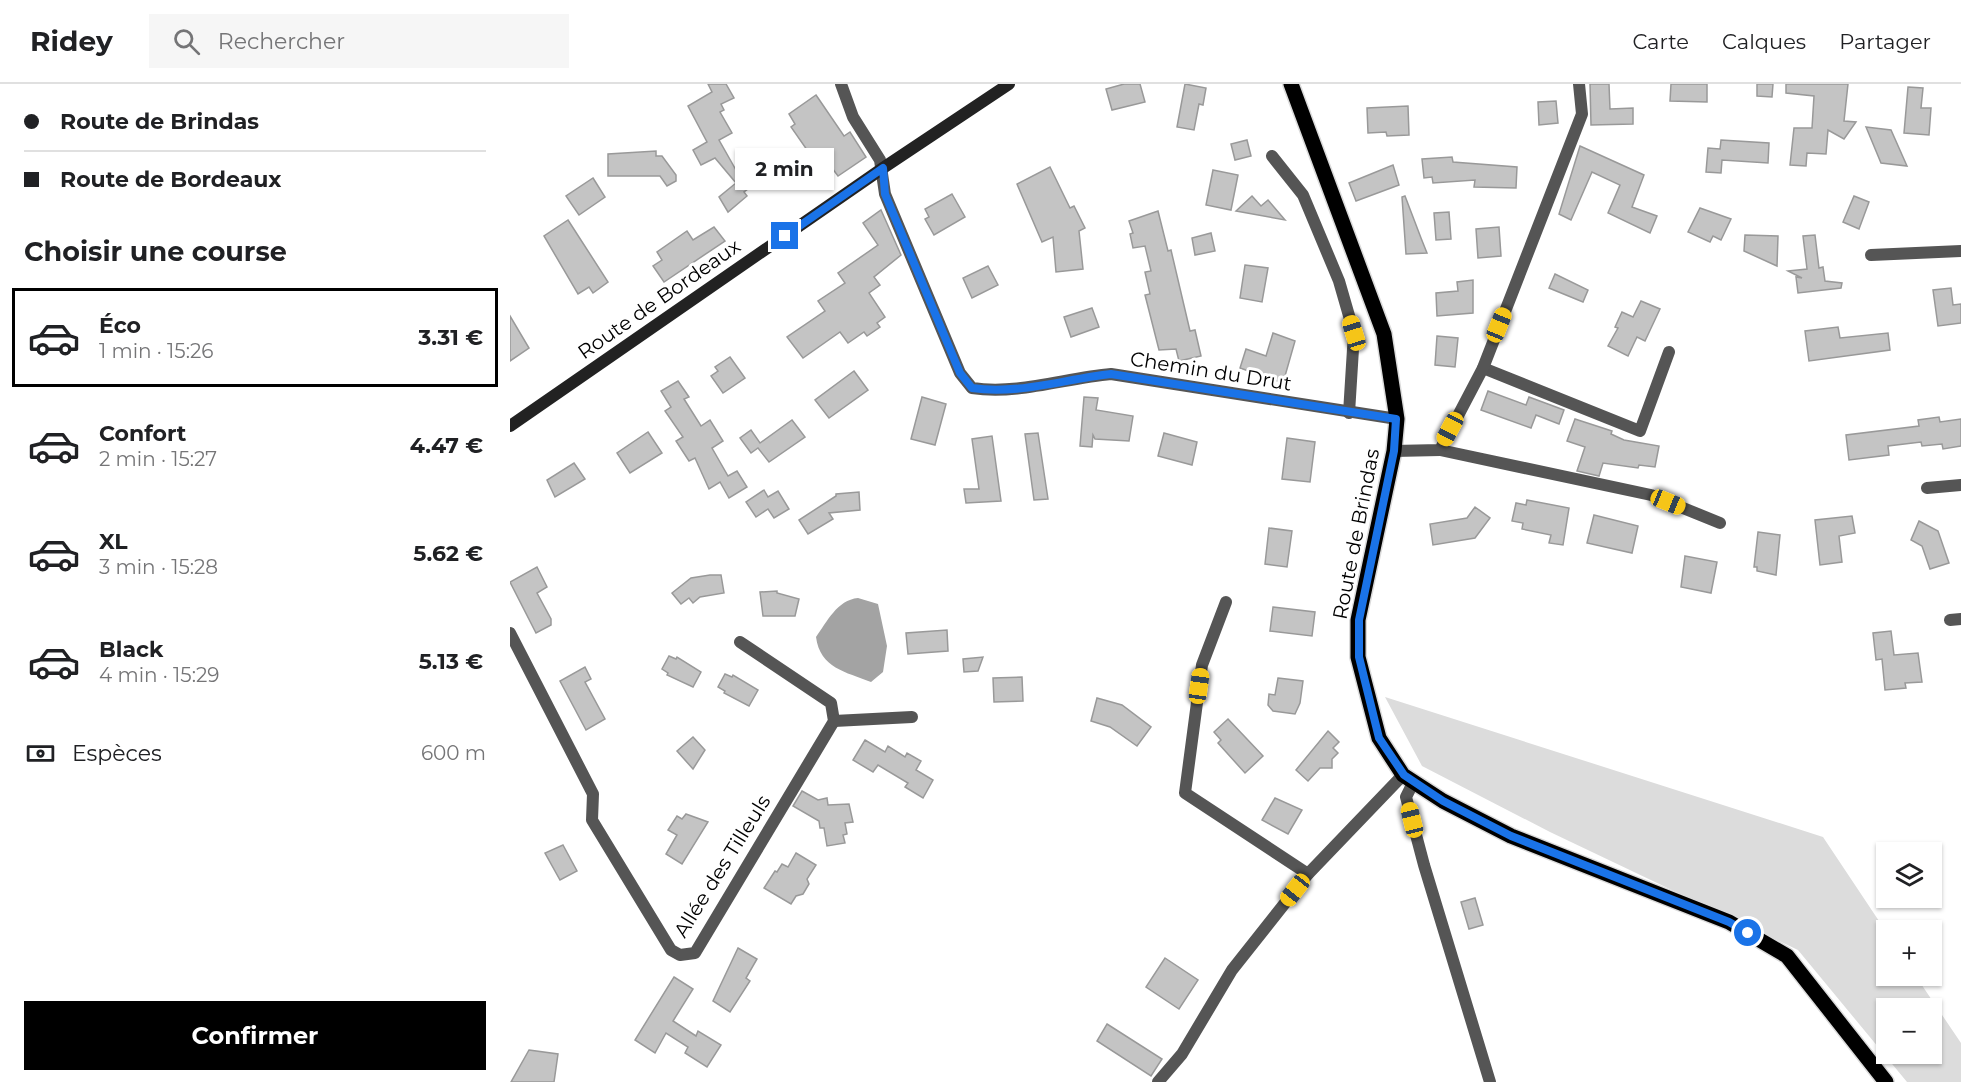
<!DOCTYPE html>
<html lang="fr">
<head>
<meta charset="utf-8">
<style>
	body { margin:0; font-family:Montserrat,sans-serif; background:#f6f6f6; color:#202124; height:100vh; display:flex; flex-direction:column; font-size:22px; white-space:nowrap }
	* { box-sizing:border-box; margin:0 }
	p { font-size:20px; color:#757577 }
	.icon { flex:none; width:33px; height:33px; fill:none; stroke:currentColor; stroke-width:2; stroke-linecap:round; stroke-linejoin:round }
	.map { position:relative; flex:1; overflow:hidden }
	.drawer { display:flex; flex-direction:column; background:#fff; width:510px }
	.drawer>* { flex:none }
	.hud { display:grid; align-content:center; height:132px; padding:0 24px; background:#fff }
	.controls { position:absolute; left:1366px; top:758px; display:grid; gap:12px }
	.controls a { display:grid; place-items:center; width:66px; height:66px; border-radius:0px; background:#fff; box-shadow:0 2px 4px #0004; font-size:30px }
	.end { position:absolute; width:27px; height:27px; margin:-14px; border:8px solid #1a73e8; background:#fff; box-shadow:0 0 0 3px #fff }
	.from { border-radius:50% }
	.bubble { position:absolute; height:42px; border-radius:0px; background:#fff; box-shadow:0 2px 4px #0004; font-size:20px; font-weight:700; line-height:42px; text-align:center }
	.car { position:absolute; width:18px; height:36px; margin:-18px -9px; border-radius:8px; box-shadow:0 0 4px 2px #0007; background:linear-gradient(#f5c518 24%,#345 0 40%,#f5c518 0 76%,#345 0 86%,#f5c518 0) }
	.hud b { display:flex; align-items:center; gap:21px; height:57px; font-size:22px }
	.hud b+b { border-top:2px solid #e0e0e0 }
	.hud i { width:15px; height:15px; background:#202124 }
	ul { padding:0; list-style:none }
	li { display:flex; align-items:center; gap:18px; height:99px; margin:0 12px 9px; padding:0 12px; border:3px solid transparent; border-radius:0px }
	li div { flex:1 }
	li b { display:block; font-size:22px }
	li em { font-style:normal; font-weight:700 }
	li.current { border-color:#000 }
	li>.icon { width:54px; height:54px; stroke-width:1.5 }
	h2 { padding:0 24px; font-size:27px; line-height:72px }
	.pay { display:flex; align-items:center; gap:15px; height:66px; padding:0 24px; font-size:22px }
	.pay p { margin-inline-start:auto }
	.button { display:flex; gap:12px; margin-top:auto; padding:12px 24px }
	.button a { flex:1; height:69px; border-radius:0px; background:#000; color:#fff; font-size:24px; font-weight:700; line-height:69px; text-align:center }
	header { display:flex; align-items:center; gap:36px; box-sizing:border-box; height:84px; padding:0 30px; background:#fff; border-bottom:2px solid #e0e0e0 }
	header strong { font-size:28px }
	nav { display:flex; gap:33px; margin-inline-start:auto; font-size:21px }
	.search { width:420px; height:54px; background:#f6f6f6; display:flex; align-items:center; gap:15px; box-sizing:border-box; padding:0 21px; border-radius:0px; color:#757577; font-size:22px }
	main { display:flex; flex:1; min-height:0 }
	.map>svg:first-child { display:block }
	.green { fill:#dcdcdc; fill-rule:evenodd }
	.water { fill:#a3a3a3 }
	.building { fill:#c4c4c4; stroke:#999; stroke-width:1.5 }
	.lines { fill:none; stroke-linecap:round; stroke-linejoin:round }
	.primary-casing { stroke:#dbdbdb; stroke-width:18 }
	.minor { stroke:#555; stroke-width:12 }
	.secondary { stroke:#222; stroke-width:12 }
	.primary { stroke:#000; stroke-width:15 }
	.route { stroke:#1a73e8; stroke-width:8 }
	.labels { text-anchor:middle; stroke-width:6; stroke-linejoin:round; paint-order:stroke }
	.street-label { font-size:20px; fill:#000; stroke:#fff }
</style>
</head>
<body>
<header>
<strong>Ridey</strong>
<div class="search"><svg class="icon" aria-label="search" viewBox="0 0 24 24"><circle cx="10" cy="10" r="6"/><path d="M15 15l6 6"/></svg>Rechercher</div>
<nav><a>Carte</a><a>Calques</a><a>Partager</a></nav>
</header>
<main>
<section class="drawer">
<div class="hud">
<b><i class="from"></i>Route de Brindas</b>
<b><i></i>Route de Bordeaux</b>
</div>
<h2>Choisir une course</h2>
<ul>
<li class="current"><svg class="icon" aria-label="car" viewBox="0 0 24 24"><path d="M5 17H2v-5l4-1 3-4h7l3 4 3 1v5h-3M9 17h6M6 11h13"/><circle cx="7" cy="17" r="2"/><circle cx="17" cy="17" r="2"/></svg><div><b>Éco</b><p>1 min · 15:26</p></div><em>3.31 €</em></li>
<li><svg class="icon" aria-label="car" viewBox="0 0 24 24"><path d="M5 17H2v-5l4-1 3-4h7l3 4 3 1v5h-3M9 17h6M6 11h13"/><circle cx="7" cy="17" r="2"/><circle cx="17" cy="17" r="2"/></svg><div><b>Confort</b><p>2 min · 15:27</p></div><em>4.47 €</em></li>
<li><svg class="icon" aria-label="car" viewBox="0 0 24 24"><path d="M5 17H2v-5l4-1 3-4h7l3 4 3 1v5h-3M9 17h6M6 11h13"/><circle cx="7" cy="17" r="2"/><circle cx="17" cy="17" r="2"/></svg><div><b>XL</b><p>3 min · 15:28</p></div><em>5.62 €</em></li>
<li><svg class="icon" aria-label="car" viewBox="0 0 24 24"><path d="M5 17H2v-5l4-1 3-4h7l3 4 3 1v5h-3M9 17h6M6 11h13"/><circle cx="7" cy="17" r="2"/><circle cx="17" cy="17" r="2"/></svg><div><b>Black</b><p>4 min · 15:29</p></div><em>5.13 €</em></li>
</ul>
<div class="pay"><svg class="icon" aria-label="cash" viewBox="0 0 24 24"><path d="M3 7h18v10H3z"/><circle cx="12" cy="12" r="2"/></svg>Espèces<p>600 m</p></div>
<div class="button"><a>Confirmer</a></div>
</section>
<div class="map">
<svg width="1451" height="998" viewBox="0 0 1451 998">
	<rect width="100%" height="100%" fill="#fff"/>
	<path class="green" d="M875,613l438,140 64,96v42h28l46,68v39h-54l-109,-132 -248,-118 -128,-66zM1377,924h45v45h-45z"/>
	<path class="water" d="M348,514l20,6 9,42 -4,26 -12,10c-25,-10 -51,-14 -55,-45 11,-15 21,-37 42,-39z"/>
	<g class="building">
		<polygon points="198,0 216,0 224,14 211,20 214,26 210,28 222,49 209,56 226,86 232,82 246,99 234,108 237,112 218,128 209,113 226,99 205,74 191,81 183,66 197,58 178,22 202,8"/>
		<polygon points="614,0 630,0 635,18 602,26 596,5"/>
		<polygon points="675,0 696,4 693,21 689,20 684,46 667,43"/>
		<polygon points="1080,0 1099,0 1100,25 1123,24 1123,40 1081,41"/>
		<polygon points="1161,0 1197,0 1197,18 1160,17"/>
		<polygon points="1247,0 1263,0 1262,13 1247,12"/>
		<polygon points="1276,0 1338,0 1334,37 1346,38 1334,55 1318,46 1316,70 1297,69 1296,82 1280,81 1284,44 1302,44 1304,12 1276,9"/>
		<polygon points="1398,3 1413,4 1411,24 1421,24 1419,51 1394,49"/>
		<polygon points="306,11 334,52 340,48 356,73 328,92 322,84 308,92 297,76 302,73 281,43 285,40 279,30"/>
		<polygon points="1046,17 1048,39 1029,41 1028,18"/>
		<polygon points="898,22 899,51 877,52 876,48 858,49 857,24"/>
		<polygon points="1356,43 1381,46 1397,82 1371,79"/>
		<polygon points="737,56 741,72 725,76 721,60"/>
		<polygon points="1211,56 1259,59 1258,79 1212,76 1211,89 1196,88 1198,64 1210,65"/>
		<polygon points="1070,62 1134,91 1122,123 1147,132 1140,149 1098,129 1110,101 1082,88 1061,136 1049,130"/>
		<polygon points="146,67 146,72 152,72 166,91 166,97 157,102 150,92 98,92 98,70"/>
		<polygon points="942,73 943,78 1007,83 1006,104 964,103 965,96 923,99 922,93 914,94 912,75"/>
		<polygon points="883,81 889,101 846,117 839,99"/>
		<polygon points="540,83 560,124 564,122 575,144 569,147 573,185 546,188 543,153 532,158 507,100"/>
		<polygon points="703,86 728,91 721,126 696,121"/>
		<polygon points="83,94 95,113 69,131 56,112"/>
		<polygon points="442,110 455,133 424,151 415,135 419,133 415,125"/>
		<polygon points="742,112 751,122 758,116 775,136 726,127"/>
		<polygon points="895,112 911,154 917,169 896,170 892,113"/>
		<polygon points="1344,112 1359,118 1349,145 1333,138"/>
		<polygon points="1190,124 1221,135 1211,156 1203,152 1200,158 1178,148"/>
		<polygon points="371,126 391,171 364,193 370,201 359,209 375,233 367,239 370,243 357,252 354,248 338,259 330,248 293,274 277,253 315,227 308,217 335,199 328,189 368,161 353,139"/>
		<polygon points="648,127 658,167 661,166 680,247 685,246 691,272 669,277 666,265 649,266 635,211 640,210 635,188 641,187 635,162 623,164 620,150 623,149 619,137"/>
		<polygon points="939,128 941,155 926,156 924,129"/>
		<polygon points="58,136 98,198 83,209 79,203 68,210 34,152"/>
		<polygon points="204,143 215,157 154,198 143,182 152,176 147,168 177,147 183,156"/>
		<polygon points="989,143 991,172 968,174 966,145"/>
		<polygon points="701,149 705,167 685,171 682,154"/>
		<polygon points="1235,151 1268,152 1267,182 1234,167"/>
		<polygon points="1305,151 1309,184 1313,183 1315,197 1332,199 1331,204 1288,209 1286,193 1292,194 1278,187 1297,185 1293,152"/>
		<polygon points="735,181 758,184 752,218 730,214"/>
		<polygon points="478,182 488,201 462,214 453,194"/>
		<polygon points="1045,190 1078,206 1073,218 1039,204"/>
		<polygon points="963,196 963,229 927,232 926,209 948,207 947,198"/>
		<polygon points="1441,204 1443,221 1451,220 1451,239 1428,242 1423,206"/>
		<polygon points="1131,217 1150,225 1135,257 1127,253 1118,272 1098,262 1108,244 1105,243 1112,228 1123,233"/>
		<polygon points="582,224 589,243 561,253 554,233"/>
		<polygon points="0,232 19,264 0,277"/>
		<polygon points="1328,243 1330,254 1378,249 1380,266 1299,277 1295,247"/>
		<polygon points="763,249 785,257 773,299 730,284 736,265 756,272"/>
		<polygon points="927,252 948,254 945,283 925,281"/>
		<polygon points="220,273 235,294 213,309 201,292 208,287 205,283"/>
		<polygon points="344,287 358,306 319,334 305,316"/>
		<polygon points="168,297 179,313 174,315 191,342 200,336 213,357 202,364 218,392 227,387 237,403 219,414 210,398 199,405 185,374 179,377 166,357 173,353 155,327 161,323 151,307"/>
		<polygon points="978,307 1016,321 1019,313 1054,326 1049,340 1026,331 1021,344 971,326"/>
		<polygon points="412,313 436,320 425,361 401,355"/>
		<polygon points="574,313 588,314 586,326 623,332 619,357 585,355 583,351 582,363 570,362"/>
		<polygon points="1429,333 1430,338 1451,335 1451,362 1433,365 1432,360 1412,362 1411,358 1378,362 1379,371 1339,376 1336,351 1409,342 1408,336"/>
		<polygon points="1065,335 1102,347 1101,350 1114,356 1149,362 1145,383 1129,381 1128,384 1093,379 1089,392 1067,387 1075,363 1057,357"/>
		<polygon points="282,336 295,353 259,378 248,364 241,369 230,354 241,346 250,359"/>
		<polygon points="138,348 152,369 120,389 107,369"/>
		<polygon points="528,349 538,415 524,416 515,350"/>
		<polygon points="654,349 687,358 682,381 648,372"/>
		<polygon points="482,352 491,417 456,419 454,405 469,405 462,355"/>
		<polygon points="777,354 805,358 800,398 772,395"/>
		<polygon points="64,379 75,395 45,413 37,396"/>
		<polygon points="254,406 258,413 268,407 279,425 264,434 258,425 246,433 236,418"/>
		<polygon points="349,408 350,426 319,429 323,435 298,450 289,436 326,412 326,410"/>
		<polygon points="1017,416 1059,424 1053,461 1039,459 1041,451 1012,445 1013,439 1002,437 1006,419 1016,421"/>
		<polygon points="965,423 980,434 965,454 923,461 920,440 957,434"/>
		<polygon points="1084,431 1128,442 1122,469 1077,459"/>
		<polygon points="1342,432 1345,449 1329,452 1332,478 1310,481 1305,436"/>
		<polygon points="1409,437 1428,447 1439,479 1420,485 1412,462 1401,456"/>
		<polygon points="759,444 782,447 777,483 755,480"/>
		<polygon points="1248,448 1270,451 1266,491 1247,487 1247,483 1244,483"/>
		<polygon points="1175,472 1207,478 1201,509 1171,503"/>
		<polygon points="27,483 37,503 27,509 41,535 41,541 26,549 0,498"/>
		<polygon points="200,491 211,491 214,509 190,513 183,519 179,514 171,520 162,509 181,494"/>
		<polygon points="267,507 267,509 289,515 285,532 253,532 250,508"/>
		<polygon points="763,523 805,528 802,552 760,547"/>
		<polygon points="437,546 438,567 398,570 396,549"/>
		<polygon points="1381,547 1384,571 1408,569 1412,598 1395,599 1396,604 1375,606 1372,575 1366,576 1363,549"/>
		<polygon points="159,572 166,575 167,573 191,588 183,603 157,591 158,589 152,585"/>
		<polygon points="473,573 468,587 454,588 453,575"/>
		<polygon points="75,583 81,595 75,598 95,635 76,646 50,597"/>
		<polygon points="215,590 222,593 223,591 248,606 239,622 214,609 215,607 208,603"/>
		<polygon points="512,593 513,617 484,618 483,594"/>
		<polygon points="768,594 793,597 790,619 785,630 763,627 758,621 759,610 765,611"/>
		<polygon points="587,614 612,621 641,643 627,662 600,643 581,637"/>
		<polygon points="718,635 753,672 735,689 708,659 711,656 704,648"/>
		<polygon points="818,647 829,658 823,664 828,669 822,675 822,684 810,684 798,697 786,686"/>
		<polygon points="183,653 195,666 183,685 167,667"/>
		<polygon points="355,656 375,668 378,662 395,673 397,669 411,677 406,686 423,696 413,714 395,703 398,699 368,681 363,688 343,676"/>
		<polygon points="292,707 308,716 317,714 318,721 339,720 343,738 335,739 337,750 333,751 335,759 317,762 314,744 310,744 309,737 283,722"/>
		<polygon points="765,714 792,726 778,750 752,736"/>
		<polygon points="176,730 198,738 172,780 156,770 167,751 158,746 167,732 172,735"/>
		<polygon points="53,761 67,787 50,796 35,769"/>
		<polygon points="286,769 306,781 297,795 299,800 293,810 286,812 281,820 254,804 265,787 267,788 272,780 278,783"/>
		<polygon points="965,814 973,841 959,845 951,818"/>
		<polygon points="228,864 247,875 236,894 240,897 220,928 203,917"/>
		<polygon points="655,874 688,896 669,925 636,903"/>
		<polygon points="164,893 183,905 163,937 186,952 188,947 211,961 197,983 175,969 178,963 156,949 145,969 125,956"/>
		<polygon points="597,940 652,975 641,992 587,957"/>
		<polygon points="19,966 48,970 44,998 1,998"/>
	</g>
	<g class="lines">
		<g class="primary-casing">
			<polyline id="primary" points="781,0 874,250 887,335 884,367 848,536 848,573 869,654 893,691 933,717 1001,752 1219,838 1277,872 1376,998"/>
		</g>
		<g class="minor">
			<path d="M331,0l12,33 27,43 5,34 75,179 12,15c46,7 93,-10 139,-14l286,45"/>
			<polyline points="762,72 793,111 829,197 844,249 839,329"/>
			<polyline points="1361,171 1451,167"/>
			<polyline points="973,284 1130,347 1159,268"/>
			<polyline points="930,366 1141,411 1210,439"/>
			<polyline points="884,367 930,366 973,284 1072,30 1069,0"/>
			<polyline points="1417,404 1451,401"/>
			<polyline points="716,518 692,581 675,709 798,790"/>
			<polyline points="1440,536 1451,535"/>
			<polyline points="0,549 83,710 82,736 161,866 170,871 185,869 324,637 321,619 230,558"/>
			<polyline points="324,637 402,633"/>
			<polyline points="903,699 896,713 914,781 980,998"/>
			<polyline points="648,998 672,970 722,886 798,790 893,691"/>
		</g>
		<polyline class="secondary" points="0,342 373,84 499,0"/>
		<use href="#primary" class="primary"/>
	</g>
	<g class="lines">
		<path class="route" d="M275,152l98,-68 2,26 75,179 12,15c46,7 93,-9 139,-14l285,45 -2,32 -35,169v37l20,81 25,37 39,26 68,35 218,86 19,11"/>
	</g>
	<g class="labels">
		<g class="street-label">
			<text transform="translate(149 215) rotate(-35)" y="7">Route de Bordeaux</text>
			<text transform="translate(701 287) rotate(9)" y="7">Chemin du Drut</text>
			<text transform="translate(846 450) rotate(-79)" y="7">Route de Brindas</text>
			<text transform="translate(212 782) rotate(-58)" y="7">Allée des Tilleuls</text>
		</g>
	</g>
</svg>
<div class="controls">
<a><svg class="icon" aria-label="layers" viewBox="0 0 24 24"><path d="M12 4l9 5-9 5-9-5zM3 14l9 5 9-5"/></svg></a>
<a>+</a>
<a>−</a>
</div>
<i class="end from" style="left:1238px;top:849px"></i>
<i class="end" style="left:275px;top:152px"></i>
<div class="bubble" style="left:225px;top:64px;width:99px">2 min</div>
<i class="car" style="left:989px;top:241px;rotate:22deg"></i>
<i class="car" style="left:844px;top:249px;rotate:343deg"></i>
<i class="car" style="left:940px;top:345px;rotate:208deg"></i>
<i class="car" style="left:1158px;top:418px;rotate:112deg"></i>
<i class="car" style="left:689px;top:602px;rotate:8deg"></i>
<i class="car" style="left:902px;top:736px;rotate:346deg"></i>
<i class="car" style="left:785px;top:806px;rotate:218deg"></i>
</div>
</main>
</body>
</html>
